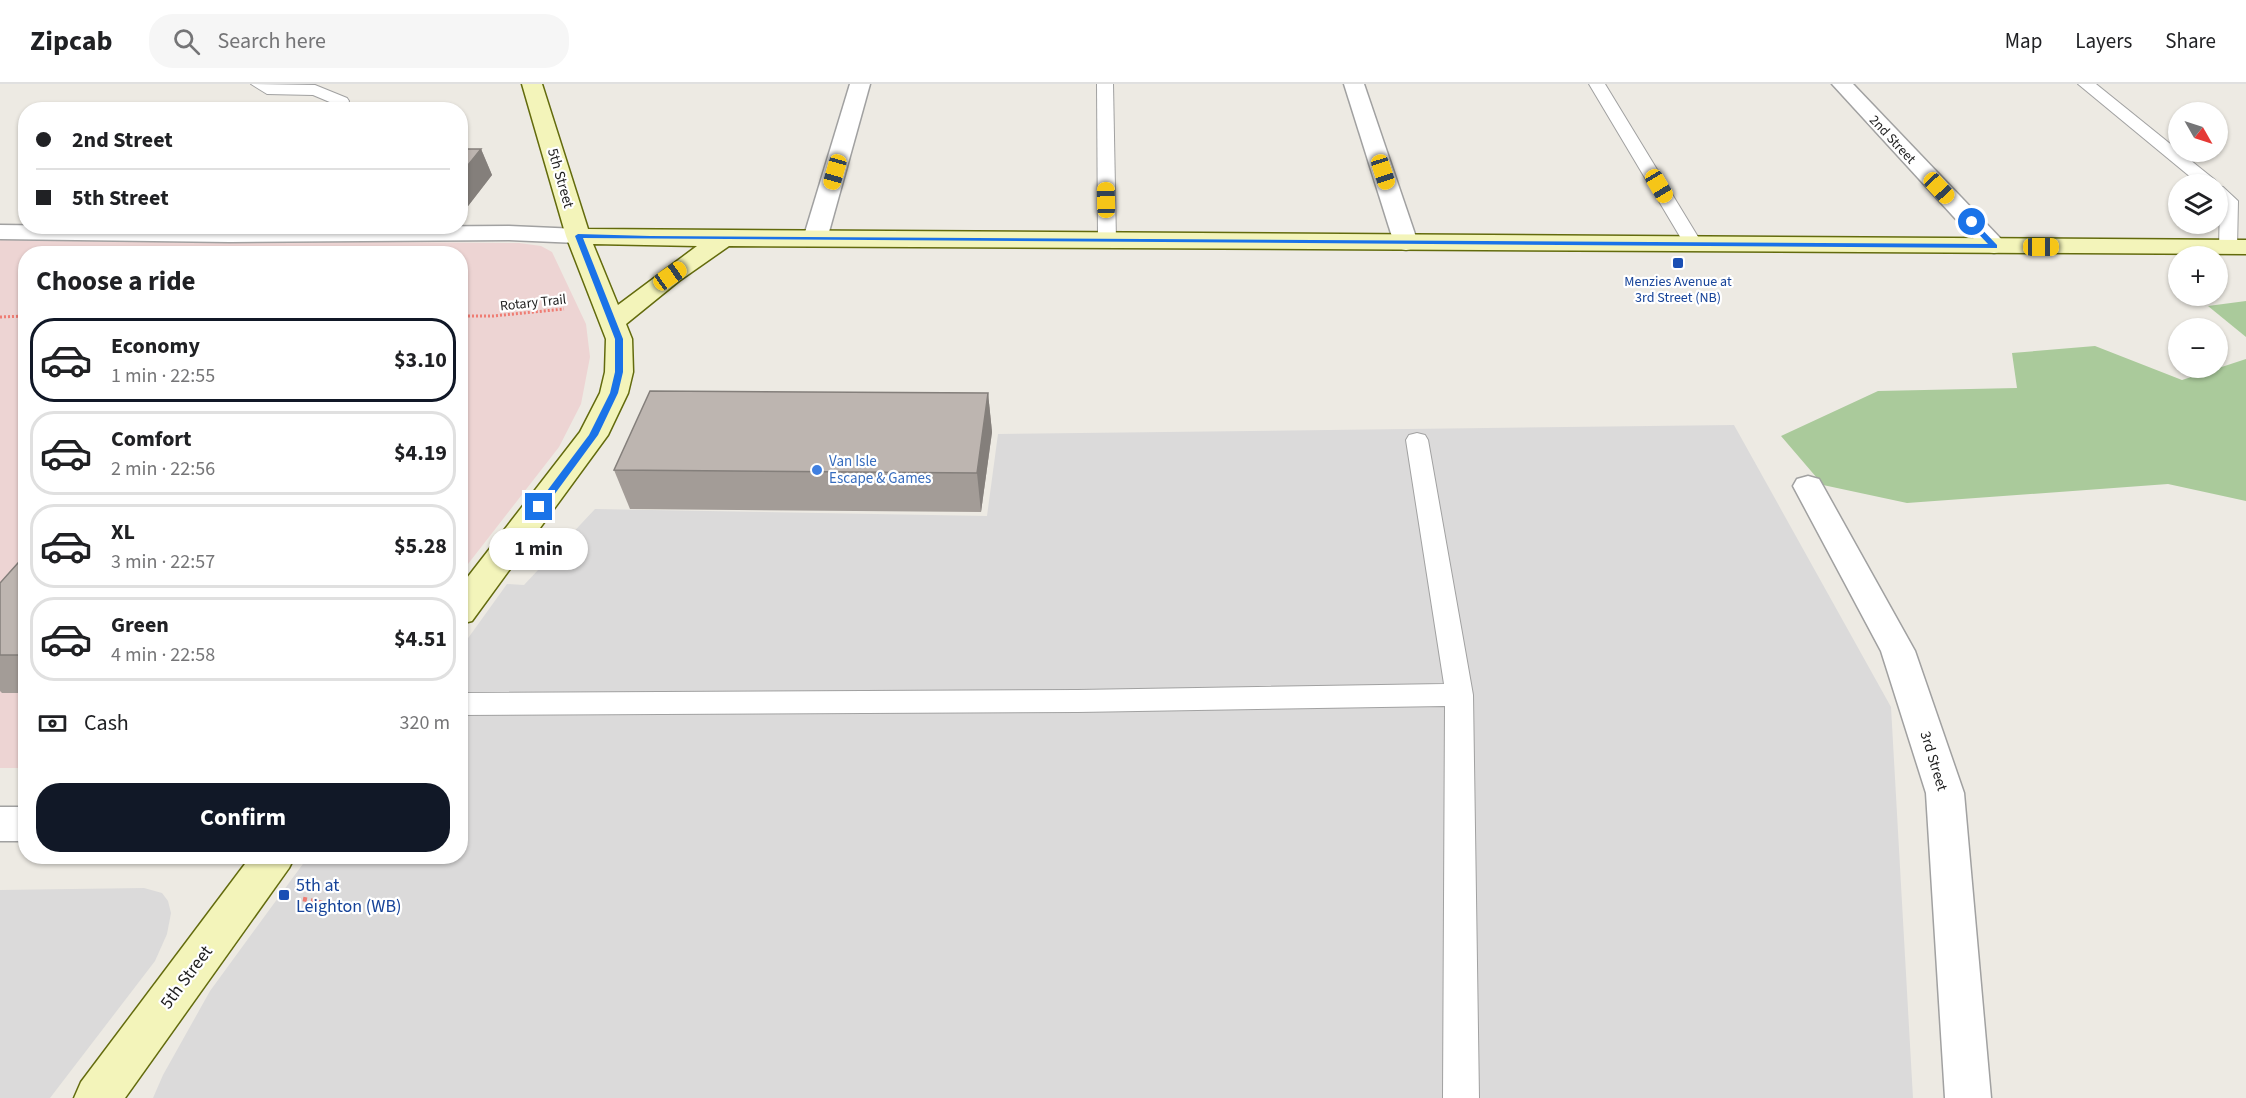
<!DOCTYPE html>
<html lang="en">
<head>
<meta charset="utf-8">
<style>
	body { margin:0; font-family:"Source Sans 3",sans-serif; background:#f6f6f6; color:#202124; height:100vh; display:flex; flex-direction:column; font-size:22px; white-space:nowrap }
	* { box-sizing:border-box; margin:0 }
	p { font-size:20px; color:#757577 }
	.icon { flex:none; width:33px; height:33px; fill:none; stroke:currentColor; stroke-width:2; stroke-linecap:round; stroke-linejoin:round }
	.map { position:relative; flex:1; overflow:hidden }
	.side { position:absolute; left:18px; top:162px; width:450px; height:618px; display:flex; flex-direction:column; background:#fff; border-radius:24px; box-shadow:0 2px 4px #0004 }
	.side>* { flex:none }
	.banner { position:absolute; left:18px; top:18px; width:450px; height:132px; border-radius:24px; box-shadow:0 2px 4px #0004; display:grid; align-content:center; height:132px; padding:0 18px; background:#fff }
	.needle { width:39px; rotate:129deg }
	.buttons { position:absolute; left:2168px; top:18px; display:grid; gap:12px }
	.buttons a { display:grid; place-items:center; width:60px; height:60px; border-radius:50%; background:#fff; box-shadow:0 2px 4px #0004; font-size:30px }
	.end { position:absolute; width:27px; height:27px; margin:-14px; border:8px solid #1a73e8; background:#fff; box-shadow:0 0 0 3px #fff }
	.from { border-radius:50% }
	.bubble { position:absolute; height:42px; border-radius:21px; background:#fff; box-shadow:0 2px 4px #0004; font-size:20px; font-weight:700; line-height:42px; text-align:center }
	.car { position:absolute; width:18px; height:36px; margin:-18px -9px; border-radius:8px; box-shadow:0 0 4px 2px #0007; background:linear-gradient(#f5c518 24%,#345 0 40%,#f5c518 0 76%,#345 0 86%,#f5c518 0) }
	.banner b { display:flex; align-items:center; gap:21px; height:57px; font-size:22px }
	.banner b+b { border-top:2px solid #e0e0e0 }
	.banner i { width:15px; height:15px; background:#202124 }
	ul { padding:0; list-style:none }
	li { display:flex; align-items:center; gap:18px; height:84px; margin:0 12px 9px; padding:0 6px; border:3px solid #e0e0e0; border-radius:24px }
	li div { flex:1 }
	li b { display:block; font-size:22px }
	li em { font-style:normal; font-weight:700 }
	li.current { border-color:#111827 }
	li>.icon { width:54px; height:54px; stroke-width:1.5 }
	h2 { padding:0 18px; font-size:27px; line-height:72px }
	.pay { display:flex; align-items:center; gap:15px; height:66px; padding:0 18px; font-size:22px }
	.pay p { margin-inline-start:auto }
	.action { display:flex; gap:12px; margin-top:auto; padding:12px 18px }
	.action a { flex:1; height:69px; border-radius:24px; background:#111827; color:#fff; font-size:24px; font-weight:700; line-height:69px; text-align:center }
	header { display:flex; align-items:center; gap:36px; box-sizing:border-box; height:84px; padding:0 30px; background:#fff; border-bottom:2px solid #e0e0e0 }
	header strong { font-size:28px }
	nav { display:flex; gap:33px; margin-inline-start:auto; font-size:21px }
	.search { width:420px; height:54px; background:#f6f6f6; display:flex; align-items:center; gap:15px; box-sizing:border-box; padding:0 21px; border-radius:24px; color:#757577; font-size:22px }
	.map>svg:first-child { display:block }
	.residential { fill:#dbdada }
	.commercial { fill:#edd4d3 }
	.forest { fill:#aaca9b }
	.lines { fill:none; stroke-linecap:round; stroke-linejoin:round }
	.lane-casing { stroke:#a1a1a1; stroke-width:2 }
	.street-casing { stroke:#a1a1a1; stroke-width:3 }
	.secondary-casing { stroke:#636b0d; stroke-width:3 }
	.path-far1 { stroke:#ef7c73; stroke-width:3; stroke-dasharray:2 2; stroke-linecap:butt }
	.path { stroke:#ef7c73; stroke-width:4.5; stroke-dasharray:4 4; stroke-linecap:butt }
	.lane { fill:#fff; fill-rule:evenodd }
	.street { fill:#fff; fill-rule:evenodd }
	.secondary { fill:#f3f4ba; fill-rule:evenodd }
	.wall { fill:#a39c97 }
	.shaded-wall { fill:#847f7b }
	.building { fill:#bdb5b0; stroke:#847f7b; stroke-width:1.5 }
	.route { fill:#1a73e8 }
	.transit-dot { fill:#1a4fb4; stroke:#fff; stroke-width:2 }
	.shop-dot { fill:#3f7fe0; stroke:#fff; stroke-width:2 }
	.labels { text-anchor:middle; stroke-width:4.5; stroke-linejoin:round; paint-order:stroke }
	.far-street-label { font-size:14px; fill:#1d1d1d; stroke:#fff }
	.far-transit-label { font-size:14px; fill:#164399; stroke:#fff }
	.street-label { font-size:15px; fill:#1d1d1d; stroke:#fff }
	.shop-label { font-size:15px; fill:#366cbe; stroke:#fff; text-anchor:start }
	.near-transit-label { font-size:18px; fill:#164399; stroke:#fff; text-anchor:start }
	.near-street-label { font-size:18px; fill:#1d1d1d; stroke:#fff }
</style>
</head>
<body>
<header>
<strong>Zipcab</strong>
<div class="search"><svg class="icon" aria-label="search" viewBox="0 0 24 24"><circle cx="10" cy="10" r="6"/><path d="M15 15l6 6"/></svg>Search here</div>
<nav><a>Map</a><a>Layers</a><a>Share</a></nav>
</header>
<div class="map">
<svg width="2246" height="1014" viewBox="0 0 2246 1014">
	<rect width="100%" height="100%" fill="#edeae3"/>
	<g class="residential">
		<polygon points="1734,341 1891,623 1913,1014 153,1014 163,991 210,907 308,773 460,772 461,564 507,500 524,501 595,425 987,432 998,350"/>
		<polygon points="144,804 162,809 168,817 171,829 167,850 155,877 50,1014 0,1014 0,806"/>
	</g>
	<polygon class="commercial" points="0,155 519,159 541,162 552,168 586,240 590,273 581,320 559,363 461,489 460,170 26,170 25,684 0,684"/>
	<g class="forest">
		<polygon points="2246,217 2246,253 2208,222"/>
		<polygon points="2095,262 2182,296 2246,275 2246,417 2168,400 1907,419 1823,401 1781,352 1878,307 2017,304 2012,269"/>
	</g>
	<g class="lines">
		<g class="lane-casing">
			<g id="lane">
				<polygon points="251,0 315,1 347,14 349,17 346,26 330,26 332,19 313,11 267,10"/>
				<polygon points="1097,0 1113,0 1116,157 1114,161 1100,161 1098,157"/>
				<polygon points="1589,0 1605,0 1703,161 1701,165 1687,165 1685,161"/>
				<polygon points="2078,0 2096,0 2215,96 2218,100 2217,101 2199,100"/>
				<polygon points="2217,102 2223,103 2238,117 2237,164 2235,168 2221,168 2219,164 2220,119 2217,116"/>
				<polygon points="1417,349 1425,351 1428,356 1473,611 1479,1014 1443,1014 1445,622 1078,628 460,631 460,609 1078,606 1444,600 1406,356 1409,351"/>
			</g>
		</g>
		<g class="street-casing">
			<g id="street">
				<polygon points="850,0 870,0 827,155 824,160 815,162 806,160 803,155"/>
				<polygon points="1344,0 1364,0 1418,159 1415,164 1406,166 1397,164 1394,159"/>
				<polygon points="1832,0 1853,0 2003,157 2006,162 2003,167 1994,169 1985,167"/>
				<polygon points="0,141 230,144 509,142 578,145 587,147 590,152 587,157 578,159 509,156 230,158 0,155"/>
				<polygon points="1808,392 1819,395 1823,402 1915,567 1964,709 1991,1014 1945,1014 1926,709 1881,567 1793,402 1797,395"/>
				<rect x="0" y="723" width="26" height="34"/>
			</g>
		</g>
		<g class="secondary-casing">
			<g id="secondary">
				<path d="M522,0h20l46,145 1658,11v14l-1517,-8 -50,35 -53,43 6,15 1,33 -5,21 -20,42 -136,186 -12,3v-37l120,-155 20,-39 5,-21 1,-33 -40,-103zM593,160l104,2 -79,59z"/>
				<polygon points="251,772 295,772 289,784 125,1014 74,1014 81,998"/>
			</g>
		</g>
		<g class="path-far1">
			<polyline points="460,232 493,232 564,225"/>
			<polyline points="0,233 26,232"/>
		</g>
		<polyline class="path" points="303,815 323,819"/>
		<use href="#lane" class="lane"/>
		<use href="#street" class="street"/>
		<use href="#secondary" class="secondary"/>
	</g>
	<g class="wall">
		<polygon points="460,65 481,65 492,91 465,126 460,126"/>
		<polygon points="988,309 992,348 981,428 630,425 614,386"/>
		<polygon points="26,470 26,609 2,609 0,607 0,499"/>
	</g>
	<g class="shaded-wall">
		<polygon points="481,65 492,91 465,126 460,115 460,91"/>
		<polygon points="988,309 992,348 981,428 977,389"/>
	</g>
	<g class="building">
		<polygon points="460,65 481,65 460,91"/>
		<polygon points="650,307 988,309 977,389 614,386"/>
		<polygon points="26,470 26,571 0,571 0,499"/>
	</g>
	<polygon class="route" points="1969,137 1974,137 1997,161 1997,164 583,154 623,255 623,288 618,309 598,351 543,426 535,423 589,351 610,309 615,288 615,255 575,152 578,150 650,152 1988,160 1969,140"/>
	<g class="transit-dot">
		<rect x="1672" y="173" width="12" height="12" rx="3"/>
		<rect x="278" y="805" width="12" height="12" rx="3"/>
	</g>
	<circle class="shop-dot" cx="817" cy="386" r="6"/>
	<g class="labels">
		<g class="far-street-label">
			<text transform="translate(1893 55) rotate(47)" y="5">2nd Street</text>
			<text transform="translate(533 218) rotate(-6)" y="5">Rotary Trail</text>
		</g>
		<g class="far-transit-label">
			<text x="1678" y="202">Menzies Avenue at<tspan x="1678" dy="16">3rd Street (NB)</tspan></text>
		</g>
		<g class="street-label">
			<text transform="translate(561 94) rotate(74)" y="5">5th Street</text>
			<text transform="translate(1934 677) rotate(73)" y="5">3rd Street</text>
		</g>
		<g class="shop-label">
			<text x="829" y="382">Van Isle<tspan x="829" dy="17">Escape &amp; Games</tspan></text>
		</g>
		<g class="near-transit-label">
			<text x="296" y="807">5th at<tspan x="296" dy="21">Leighton (WB)</tspan></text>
		</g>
		<g class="near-street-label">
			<text transform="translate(186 893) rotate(-53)" y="6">5th Street</text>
		</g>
	</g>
</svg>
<div class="buttons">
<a><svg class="needle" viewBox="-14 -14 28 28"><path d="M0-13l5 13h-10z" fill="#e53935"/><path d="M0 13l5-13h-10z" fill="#757577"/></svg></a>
<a><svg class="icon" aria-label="layers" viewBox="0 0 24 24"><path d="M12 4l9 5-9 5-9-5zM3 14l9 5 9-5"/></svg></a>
<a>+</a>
<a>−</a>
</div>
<i class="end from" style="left:1972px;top:138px"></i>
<i class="end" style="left:539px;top:423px"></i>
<div class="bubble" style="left:489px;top:444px;width:99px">1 min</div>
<i class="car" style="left:835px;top:88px;rotate:196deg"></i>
<i class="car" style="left:1383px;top:88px;rotate:162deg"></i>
<i class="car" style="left:1659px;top:102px;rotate:149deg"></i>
<i class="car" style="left:1939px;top:104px;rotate:137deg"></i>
<i class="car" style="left:1106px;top:116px;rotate:359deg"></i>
<i class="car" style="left:2041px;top:163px;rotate:90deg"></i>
<i class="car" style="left:670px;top:192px;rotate:55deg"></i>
<div class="banner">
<b><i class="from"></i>2nd Street</b>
<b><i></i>5th Street</b>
</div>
<section class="side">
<h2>Choose a ride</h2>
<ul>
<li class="current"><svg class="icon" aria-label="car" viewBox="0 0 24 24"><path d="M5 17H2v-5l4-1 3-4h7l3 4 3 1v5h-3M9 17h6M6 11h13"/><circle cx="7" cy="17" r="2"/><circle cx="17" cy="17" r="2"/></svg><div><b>Economy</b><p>1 min · 22:55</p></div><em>$3.10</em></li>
<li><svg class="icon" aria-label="car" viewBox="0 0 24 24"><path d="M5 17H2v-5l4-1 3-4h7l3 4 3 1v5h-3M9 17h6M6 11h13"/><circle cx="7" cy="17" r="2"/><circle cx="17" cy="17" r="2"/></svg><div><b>Comfort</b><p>2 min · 22:56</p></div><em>$4.19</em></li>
<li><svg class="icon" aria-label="car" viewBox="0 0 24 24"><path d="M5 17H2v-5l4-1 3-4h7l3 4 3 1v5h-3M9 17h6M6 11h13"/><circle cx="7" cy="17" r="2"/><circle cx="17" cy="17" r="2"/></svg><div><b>XL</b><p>3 min · 22:57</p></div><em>$5.28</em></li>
<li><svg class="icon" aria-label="car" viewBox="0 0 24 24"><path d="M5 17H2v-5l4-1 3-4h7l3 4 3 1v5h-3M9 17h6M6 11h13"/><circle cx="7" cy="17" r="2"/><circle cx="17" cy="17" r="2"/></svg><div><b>Green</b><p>4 min · 22:58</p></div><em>$4.51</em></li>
</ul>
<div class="pay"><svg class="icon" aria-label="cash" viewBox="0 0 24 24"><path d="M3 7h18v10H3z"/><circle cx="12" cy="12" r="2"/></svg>Cash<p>320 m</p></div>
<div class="action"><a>Confirm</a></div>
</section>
</div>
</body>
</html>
